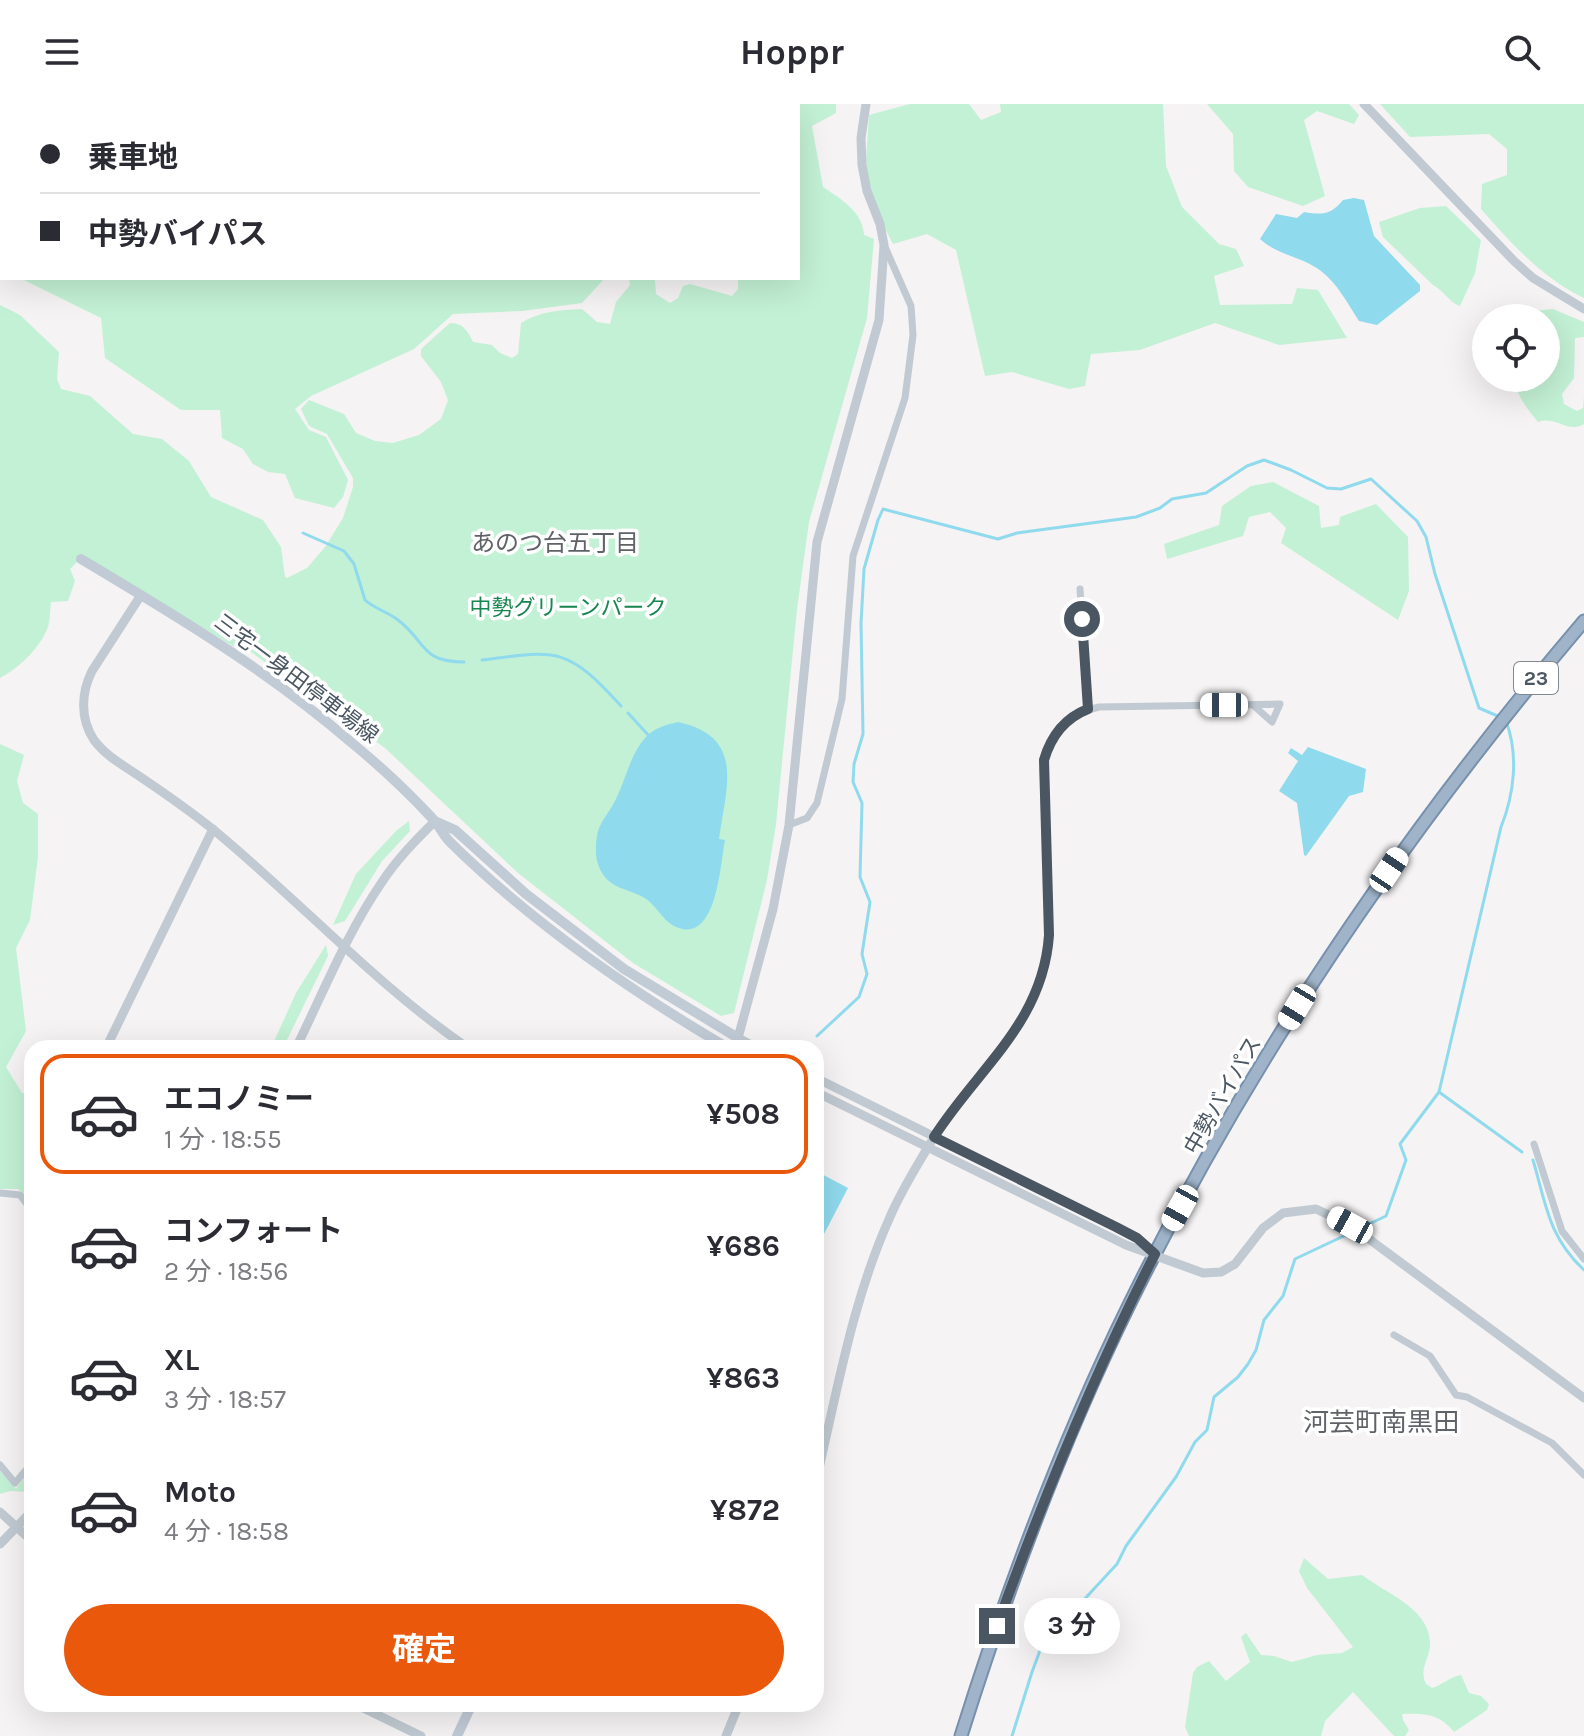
<!DOCTYPE html>
<html lang="ja">
<head>
<meta charset="utf-8">
<style>
	body { margin:0; font-family:Karla,"Noto Sans JP",sans-serif; background:#f2f2f3; color:#2b2b33; height:100vh; display:flex; flex-direction:column; font-size:30px; white-space:nowrap }
	* { box-sizing:border-box; margin:0 }
	p { font-size:26px; color:#7c7c81 }
	.icon { flex:none; width:44px; height:44px; fill:none; stroke:currentColor; stroke-width:2; stroke-linecap:round; stroke-linejoin:round }
	.map { position:relative; flex:1; overflow:hidden }
	.side { position:absolute; left:24px; top:936px; width:800px; height:672px; display:flex; flex-direction:column; background:#fff; border-radius:24px; box-shadow:0 8px 32px #0002 }
	.side>* { flex:none }
	.hud { position:absolute; left:0px; top:0px; width:800px; height:176px; box-shadow:0 8px 32px #0002; display:grid; align-content:center; height:176px; padding:0 40px; background:#fff }
	.buttons { position:absolute; left:1472px; top:200px; display:grid; gap:16px }
	.buttons a { display:grid; place-items:center; width:88px; height:88px; border-radius:50%; background:#fff; box-shadow:0 8px 32px #0002; font-size:40px }
	.end { position:absolute; width:36px; height:36px; margin:-18px; border:10px solid #4a5661; background:#fff; box-shadow:0 0 0 4px #fff }
	.from { border-radius:50% }
	.bubble { position:absolute; height:56px; border-radius:28px; background:#fff; box-shadow:0 8px 32px #0002; font-size:26px; font-weight:700; line-height:56px; text-align:center }
	.car { position:absolute; width:24px; height:48px; margin:-24px -12px; border-radius:10px; box-shadow:0 0 6px 2px #0007; background:linear-gradient(#fff 24%,#345 0 40%,#fff 0 76%,#345 0 86%,#fff 0) }
	.hud b { display:flex; align-items:center; gap:28px; height:76px; font-size:30px }
	.hud b+b { border-top:2px solid #e1e1e2 }
	.hud i { width:20px; height:20px; background:#2b2b33 }
	ul { padding:14px 0 0; list-style:none }
	li { display:flex; align-items:center; gap:24px; height:120px; margin:0 16px 12px; padding:0 24px; border:4px solid transparent; border-radius:24px }
	li div { flex:1 }
	li b { display:block; font-size:30px }
	li em { font-style:normal; font-weight:700 }
	li.current { border-color:#ea580c }
	li>.icon { width:72px; height:72px; stroke-width:1.5 }
	.action { display:flex; gap:16px; margin-top:auto; padding:16px 40px }
	.action a { flex:1; height:92px; border-radius:48px; background:#ea580c; color:#fff; font-size:32px; font-weight:700; line-height:92px; text-align:center }
	header { display:flex; justify-content:space-between; align-items:center; height:104px; padding:0 40px; background:#fff; font-size:36px; font-weight:700 }
	.map>svg:first-child { display:block }
	.green { fill:#c3f1d5 }
	.water { fill:#90daee }
	.lines { fill:none; stroke-linecap:round; stroke-linejoin:round }
	.stream { stroke:#90daee; stroke-width:3 }
	.trunk-casing { stroke:#7690ad; stroke-width:15 }
	.minor { stroke:#c1cad2; stroke-width:7 }
	.tertiary { stroke:#c1cad2; stroke-width:9 }
	.secondary { stroke:#c1cbd6; stroke-width:10 }
	.trunk { stroke:#9fb4c9; stroke-width:11 }
	.route { stroke:#4a5661; stroke-width:10 }
	.labels { text-anchor:middle; stroke-width:7; stroke-linejoin:round; paint-order:stroke }
	.shield { fill:#fff; stroke:#808990; stroke-width:2 }
	.shield-label { font-size:20px; font-weight:bold; fill:#4a5661 }
	.park-label { font-size:22px; fill:#17864f; stroke:#fff }
	.street-label { font-size:22px; fill:#4a5661; stroke:#fff }
	.neighbourhood-label { font-size:24px; fill:#5f6368; stroke:#fff }
	.quarter-label { font-size:26px; fill:#5f6368; stroke:#fff }
</style>
</head>
<body>
<header><svg class="icon" aria-label="menu" viewBox="0 0 24 24"><path d="M4 6h16M4 12h16M4 18h16"/></svg>Hoppr<svg class="icon" aria-label="search" viewBox="0 0 24 24"><circle cx="10" cy="10" r="6"/><path d="M15 15l6 6"/></svg></header>
<div class="map">
<svg width="1584" height="1632" viewBox="0 0 1584 1632">
	<rect width="100%" height="100%" fill="#f5f3f3"/>
	<g class="green">
		<polygon points="0,0 352,0 2,2 2,166"/>
		<polygon points="455,0 584,0 455,2"/>
		<path d="M621,0h215v9l-24,13 11,61c18,12 40,25 41,48l10,4 -7,79 -58,204 -12,87 -21,215 -9,56 -33,133 -13,3 -88,-53 -115,-90 -133,-125 -148,-106 -3,5 -89,-55 -63,-35 -12,12 5,12 -7,20 -17,1c-1,8 -1,18 -3,25 -8,21 -29,41 -48,51v-373l20,10 39,37 -2,27 4,10 29,7 43,38 29,5 27,22 22,36 52,23 18,27 4,30 2,1 20,-10 18,-21 18,-29 10,-31v-9l-26,-44 -18,-8 -8,-17 8,-9 35,14 12,19 19,8 18,2 26,-8 22,-16 7,-19 -7,-18 -20,-26v-7l29,-26c13,0 18,8 23,19l19,3 8,8 12,5 6,-4 3,-31c19,-12 40,-13 61,-14l15,13 13,2 6,-22 14,-17 -1,-7 26,2 1,14 14,9 8,-5 5,-12 7,-2 42,12 6,-7v-11h60v-172h-178z"/>
		<polygon points="910,0 969,0 981,16 1001,8 1000,0 1163,0 1166,62 1182,103 1219,140 1236,145 1244,162 1214,172 1220,201 1292,200 1297,184 1318,186 1347,234 1279,241 1215,219 1140,246 1091,250 1085,282 1069,285 1012,268 985,272 956,146 927,130 893,140 869,93 866,56 869,11"/>
		<polygon points="1207,0 1349,0 1359,11 1354,20 1317,7 1304,16 1325,92 1303,102 1248,83 1234,67 1233,30"/>
		<path d="M1380,0h204v194c-42,-20 -73,-55 -103,-89l1,-25 25,-9v-26l-18,-15 -79,3z"/>
		<path d="M1446,102l35,34 -6,33 -15,33c-10,-3 -17,-16 -27,-21l-50,-48 -4,-15 41,-14z"/>
		<polygon points="20,174 605,174 582,199 522,207 453,210 414,245 311,292 295,305 309,326 326,333 348,376 343,393 334,404 295,394 285,370 268,368 253,360 243,345 222,334 220,306 181,306 105,254 101,214"/>
		<path d="M1553,205l31,13v15l-9,1 -1,40 -12,16 2,10 13,7 6,-3 1,-11v27c-17,10 -28,-9 -46,-2 -11,-14 -21,-25 -24,-44h32v-60h-25l4,-6z"/>
		<polygon points="1273,378 1319,402 1321,424 1339,421 1340,413 1376,400 1408,433 1409,487 1398,516 1281,439 1286,424 1270,408 1249,413 1243,432 1167,455 1164,440 1219,421 1222,402 1251,382"/>
		<polygon points="0,640 24,651 17,677 23,699 38,710 38,753 30,816 16,844 26,927 6,963 22,989 32,991 32,1097 18,1085 0,1085"/>
		<polygon points="409,717 410,727 382,757 345,817 333,821 356,770 396,727"/>
		<polygon points="326,841 328,852 283,944 271,944 296,889"/>
		<polygon points="32,1363 32,1386 30,1388 10,1387 0,1390 0,1367 16,1385"/>
		<path d="M1304,1454l24,21 34,-4c23,18 66,32 68,67 1,16 -12,26 -4,42l6,4c11,-3 17,-11 29,-13l8,18 12,3 8,8 -2,6 -33,22c-14,-18 -29,-19 -52,-18l1,6 6,10 -4,6h-11l-41,-44 -28,29 -4,15h-132l-4,-9 8,-54 4,-6 12,-6 17,20 24,-19 -9,-25 5,-4 15,22 13,1 18,6 25,-7 25,-2 11,-6 -46,-59 -8,-17z"/>
	</g>
	<g class="water">
		<path d="M1354,94l10,2 10,36 46,49v6l-43,34 -18,-4c-11,-17 -22,-38 -38,-50 -20,-15 -42,-15 -61,-32l16,-25 21,4 7,-6c18,3 27,3 39,-12z"/>
		<path d="M678,618c68,15 48,65 41,117l6,1c-5,25 -8,107 -51,86 -12,-6 -18,-22 -31,-29 -19,-10 -38,-8 -46,-36 -2,-9 -1,-21 1,-30 4,-12 13,-21 18,-32 10,-20 14,-44 29,-61 9,-10 20,-13 33,-16z"/>
		<polygon points="1308,643 1366,665 1363,688 1349,692 1306,752 1304,751 1297,699 1279,687 1298,657 1288,649 1291,644 1302,651"/>
		<polygon points="816,1067 848,1084 824,1130 816,1169"/>
	</g>
	<g class="lines">
		<g class="stream">
			<path d="M303,429l41,18 10,13 11,36c10,9 23,12 33,20 29,22 22,42 66,42"/>
			<path d="M482,556c77,-10 85,-13 139,46"/>
			<polyline points="628,609 650,633"/>
			<polyline points="817,932 859,893 867,870 862,850 870,798 860,773 862,699 853,678 854,660 863,630 861,519 864,465 878,416 883,405 998,435 1017,429 1136,413 1160,404 1172,395 1206,389 1247,362 1264,356 1291,366 1327,384 1341,385 1371,375 1417,417 1426,433 1435,470 1479,604 1500,613"/>
			<polyline points="1439,988 1522,1048"/>
			<path d="M1533,1056c13,44 15,76 51,110"/>
			<path d="M1012,1632l20,-64 25,-67h22l38,-41 9,-18 50,-69 19,-35 12,-12 7,-33 24,-20 10,-13 8,-14 8,-30 19,-24 12,-37 91,-43 20,-56 -6,-16 39,-52 62,-265c13,-32 18,-72 5,-106"/>
		</g>
		<g class="trunk-casing">
			<path id="trunk" d="M961,1632c46,-147 101,-295 169,-433 121,-246 277,-474 454,-682"/>
		</g>
		<g class="minor">
			<polyline points="1080,485 1088,605"/>
			<polyline points="789,721 807,714 817,699 842,595 853,452 905,294 913,231 911,202 885,143"/>
			<path d="M934,1033l15,-23 72,-91 25,-60 3,-28 -6,-165c3,-33 24,-56 56,-63l181,-3 -8,18 -19,-17"/>
			<polyline points="1534,1040 1562,1127 1584,1155"/>
			<polyline points="0,1089 20,1091 32,1107"/>
			<polyline points="1394,1231 1430,1252 1456,1291 1467,1293 1552,1339 1584,1371"/>
			<polyline points="0,1361 15,1379 32,1359"/>
		</g>
		<g class="tertiary">
			<polyline points="1364,0 1514,157 1533,174 1584,205"/>
			<path d="M141,491l-49,76c-11,22 -12,48 2,69 11,15 27,24 42,34 27,18 54,37 79,57 86,71 161,154 253,217"/>
			<polyline points="106,944 213,725"/>
			<path d="M296,944c27,-55 51,-115 86,-166 15,-23 34,-42 53,-61"/>
			<polyline points="757,944 738,934 773,805 789,721 817,438 879,216 884,141 880,120 867,87 862,61 861,34 866,0"/>
			<polyline points="816,974 1116,1123 1137,1134 1152,1148"/>
			<polyline points="816,988 1126,1141 1203,1169 1221,1168 1235,1160 1263,1124 1283,1109 1316,1105 1350,1121 1584,1294"/>
			<path d="M816,1377c21,-88 36,-180 74,-264 11,-26 27,-51 41,-75"/>
			<polyline points="0,1408 32,1437"/>
			<polyline points="0,1440 32,1407"/>
			<polyline points="355,1600 421,1632"/>
			<polyline points="726,1632 739,1600"/>
		</g>
		<g class="secondary">
			<path d="M81,455c94,56 188,112 271,184 28,23 55,48 80,75 7,7 11,17 18,24 82,81 179,148 278,206"/>
			<polyline points="437,718 455,726 526,790 624,865 738,934 735,944"/>
			<polyline points="457,1632 472,1600"/>
		</g>
		<use href="#trunk" class="trunk"/>
	</g>
	<g class="lines">
		<path class="route" d="M997,1522c46,-127 97,-252 158,-372l-18,-16 -21,-11 -182,-90c44,-69 109,-114 115,-202l-5,-175c7,-24 21,-42 44,-51l-6,-90"/>
	</g>
	<g class="labels">
		<rect class="shield" x="1514" y="558" width="44" height="32" rx="6"/>
		<g class="shield-label">
			<text x="1536" y="581">23</text>
		</g>
		<g class="park-label">
			<text x="568" y="511">中勢グリーンパーク</text>
		</g>
		<g class="street-label">
			<text transform="translate(297 574) rotate(37)" y="8">三宅一身田停車場線</text>
			<text transform="translate(1222 991) rotate(-60)" y="8">中勢バイパス</text>
		</g>
		<g class="neighbourhood-label">
			<text x="555" y="447">あのつ台五丁目</text>
		</g>
		<g class="quarter-label">
			<text x="1381" y="1327">河芸町南黒田</text>
		</g>
	</g>
</svg>
<div class="buttons">
<a><svg class="icon" aria-label="locate" viewBox="0 0 24 24"><circle cx="12" cy="12" r="6"/><path d="M12 2v4M12 18v4M2 12h4M18 12h4"/></svg></a>
</div>
<i class="end from" style="left:1082px;top:515px"></i>
<i class="end" style="left:997px;top:1522px"></i>
<div class="bubble" style="left:1024px;top:1494px;width:96px">3 分</div>
<i class="car" style="left:1224px;top:601px;rotate:270deg"></i>
<i class="car" style="left:1389px;top:766px;rotate:34deg"></i>
<i class="car" style="left:1297px;top:903px;rotate:211deg"></i>
<i class="car" style="left:1180px;top:1104px;rotate:209deg"></i>
<i class="car" style="left:1350px;top:1121px;rotate:299deg"></i>
<div class="hud">
<b><i class="from"></i>乗車地</b>
<b><i></i>中勢バイパス</b>
</div>
<section class="side">
<ul>
<li class="current"><svg class="icon" aria-label="car" viewBox="0 0 24 24"><path d="M5 17H2v-5l4-1 3-4h7l3 4 3 1v5h-3M9 17h6M6 11h13"/><circle cx="7" cy="17" r="2"/><circle cx="17" cy="17" r="2"/></svg><div><b>エコノミー</b><p>1 分 · 18:55</p></div><em>¥508</em></li>
<li><svg class="icon" aria-label="car" viewBox="0 0 24 24"><path d="M5 17H2v-5l4-1 3-4h7l3 4 3 1v5h-3M9 17h6M6 11h13"/><circle cx="7" cy="17" r="2"/><circle cx="17" cy="17" r="2"/></svg><div><b>コンフォート</b><p>2 分 · 18:56</p></div><em>¥686</em></li>
<li><svg class="icon" aria-label="car" viewBox="0 0 24 24"><path d="M5 17H2v-5l4-1 3-4h7l3 4 3 1v5h-3M9 17h6M6 11h13"/><circle cx="7" cy="17" r="2"/><circle cx="17" cy="17" r="2"/></svg><div><b>XL</b><p>3 分 · 18:57</p></div><em>¥863</em></li>
<li><svg class="icon" aria-label="car" viewBox="0 0 24 24"><path d="M5 17H2v-5l4-1 3-4h7l3 4 3 1v5h-3M9 17h6M6 11h13"/><circle cx="7" cy="17" r="2"/><circle cx="17" cy="17" r="2"/></svg><div><b>Moto</b><p>4 分 · 18:58</p></div><em>¥872</em></li>
</ul>
<div class="action"><a>確定</a></div>
</section>
</div>
</body>
</html>
